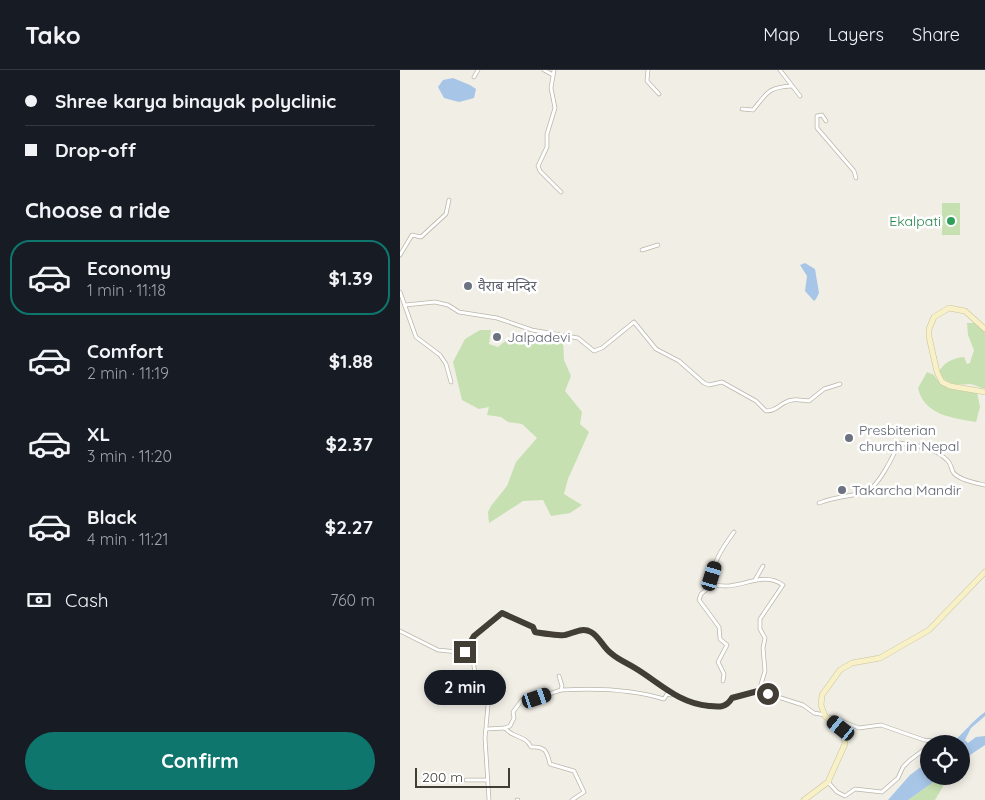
<!DOCTYPE html>
<html lang="en">
<head>
<meta charset="utf-8">
<style>
	body { margin:0; font-family:Quicksand,"Noto Sans Devanagari",sans-serif; background:#20242c; color:#f1f3f6; height:100vh; display:flex; flex-direction:column; font-size:19px; white-space:nowrap }
	* { box-sizing:border-box; margin:0 }
	p { font-size:16px; color:#9ea1a6 }
	.icon { flex:none; width:28px; height:28px; fill:none; stroke:currentColor; stroke-width:2; stroke-linecap:round; stroke-linejoin:round }
	.map { position:relative; flex:1; overflow:hidden }
	.side { display:flex; flex-direction:column; background:#171b24; width:400px }
	.side>* { flex:none }
	.guide { display:grid; align-content:center; height:110px; padding:0 25px; background:#171b24 }
	.controls { position:absolute; left:520px; top:665px; display:grid; gap:10px }
	.controls a { display:grid; place-items:center; width:50px; height:50px; border-radius:50%; background:#171b24; box-shadow:0 2px 8px #0003; font-size:25px }
	.scale { position:absolute; left:15px; bottom:12px; width:95px; box-sizing:border-box; padding-left:5px; border:2px solid #423e35; border-top:0; font-size:14px; line-height:18px; white-space:nowrap; color:#423e35; -webkit-text-stroke:4px #fff; paint-order:stroke }
	.end { position:absolute; width:22px; height:22px; margin:-11px; border:6px solid #423e35; background:#fff; box-shadow:0 0 0 2px #fff }
	.from { border-radius:50% }
	.bubble { position:absolute; height:35px; border-radius:18px; background:#171b24; box-shadow:0 2px 8px #0003; font-size:16px; font-weight:700; line-height:35px; text-align:center }
	.car { position:absolute; width:15px; height:30px; margin:-15px -8px; border-radius:6px; box-shadow:0 0 4px 1px #0007; background:linear-gradient(#222 24%,#8ab4d8 0 40%,#222 0 76%,#8ab4d8 0 86%,#222 0) }
	.guide b { display:flex; align-items:center; gap:18px; height:48px; font-size:19px }
	.guide b+b { border-top:1px solid #363941 }
	.guide i { width:12px; height:12px; background:#f1f3f6 }
	ul { padding:0; list-style:none }
	li { display:flex; align-items:center; gap:15px; height:75px; margin:0 10px 8px; padding:0 15px; border:2px solid transparent; border-radius:20px }
	li div { flex:1 }
	li b { display:block; font-size:19px }
	li em { font-style:normal; font-weight:700 }
	li.current { border-color:#0f766e }
	li>.icon { width:45px; height:45px; stroke-width:1.5 }
	h2 { padding:0 25px; font-size:22px; line-height:60px }
	.pay { display:flex; align-items:center; gap:12px; height:55px; padding:0 25px; font-size:19px }
	.pay p { margin-inline-start:auto }
	.primary-button { display:flex; gap:10px; margin-top:auto; padding:10px 25px }
	.primary-button a { flex:1; height:58px; border-radius:30px; background:#0f766e; color:#fff; font-size:20px; font-weight:700; line-height:58px; text-align:center }
	header { display:flex; align-items:center; gap:30px; box-sizing:border-box; height:70px; padding:0 25px; background:#171b24; border-bottom:1px solid #363941 }
	header strong { font-size:24px }
	nav { display:flex; gap:28px; margin-inline-start:auto; font-size:18px }
	main { display:flex; flex:1; min-height:0 }
	.map>svg:first-child { display:block }
	.green { fill:#c6e0b2 }
	.water { fill:#a7c6e7 }
	.lines { fill:none; stroke-linecap:round; stroke-linejoin:round }
	.minor-casing { stroke:#bab6a9; stroke-width:4.5 }
	.secondary-casing { stroke:#cbc399; stroke-width:6 }
	.minor { stroke:#fff; stroke-width:3 }
	.secondary { stroke:#f8f1c7; stroke-width:5 }
	.route { stroke:#423e35; stroke-width:6 }
	.leisure-dot { fill:#2e9e5b; stroke:#fff; stroke-width:2 }
	.worship-dot { fill:#6b7280; stroke:#fff; stroke-width:2 }
	.labels { text-anchor:middle; stroke-width:5; stroke-linejoin:round; paint-order:stroke }
	.leisure-label { font-size:14px; fill:#27864d; stroke:#fff; text-anchor:end }
	.worship-label { font-size:14px; fill:#5b616d; stroke:#fff; text-anchor:start }
</style>
</head>
<body>
<header>
<strong>Tako</strong>
<nav><a>Map</a><a>Layers</a><a>Share</a></nav>
</header>
<main>
<section class="side">
<div class="guide">
<b><i class="from"></i>Shree karya binayak polyclinic</b>
<b><i></i>Drop-off</b>
</div>
<h2>Choose a ride</h2>
<ul>
<li class="current"><svg class="icon" aria-label="car" viewBox="0 0 24 24"><path d="M5 17H2v-5l4-1 3-4h7l3 4 3 1v5h-3M9 17h6M6 11h13"/><circle cx="7" cy="17" r="2"/><circle cx="17" cy="17" r="2"/></svg><div><b>Economy</b><p>1 min · 11:18</p></div><em>$1.39</em></li>
<li><svg class="icon" aria-label="car" viewBox="0 0 24 24"><path d="M5 17H2v-5l4-1 3-4h7l3 4 3 1v5h-3M9 17h6M6 11h13"/><circle cx="7" cy="17" r="2"/><circle cx="17" cy="17" r="2"/></svg><div><b>Comfort</b><p>2 min · 11:19</p></div><em>$1.88</em></li>
<li><svg class="icon" aria-label="car" viewBox="0 0 24 24"><path d="M5 17H2v-5l4-1 3-4h7l3 4 3 1v5h-3M9 17h6M6 11h13"/><circle cx="7" cy="17" r="2"/><circle cx="17" cy="17" r="2"/></svg><div><b>XL</b><p>3 min · 11:20</p></div><em>$2.37</em></li>
<li><svg class="icon" aria-label="car" viewBox="0 0 24 24"><path d="M5 17H2v-5l4-1 3-4h7l3 4 3 1v5h-3M9 17h6M6 11h13"/><circle cx="7" cy="17" r="2"/><circle cx="17" cy="17" r="2"/></svg><div><b>Black</b><p>4 min · 11:21</p></div><em>$2.27</em></li>
</ul>
<div class="pay"><svg class="icon" aria-label="cash" viewBox="0 0 24 24"><path d="M3 7h18v10H3z"/><circle cx="12" cy="12" r="2"/></svg>Cash<p>760 m</p></div>
<div class="primary-button"><a>Confirm</a></div>
</section>
<div class="map">
<svg width="585" height="730" viewBox="0 0 585 730">
	<rect width="100%" height="100%" fill="#f0eee5"/>
	<g class="green">
		<rect x="542" y="133" width="18" height="32"/>
		<path d="M567,253h7l11,9v57c-5,-1 -11,-5 -15,-5 -13,1 -25,1 -31,-12 4,-9 14,-14 25,-15l3,7 3,-1 4,-13 -6,-15z"/>
		<polygon points="80,260 91,260 89,274 98,277 109,268 118,272 125,264 139,268 163,268 164,290 171,306 165,321 182,342 180,354 189,362 168,409 164,424 182,435 170,443 151,446 143,430 123,431 89,453 88,442 91,436 107,416 116,392 137,368 122,354 108,352 101,347 87,345 89,337 79,339 62,330 53,292 65,269"/>
		<path d="M527,302l7,3c9,16 26,16 43,17l3,15 -4,15c-24,-4 -52,-7 -58,-34z"/>
		<polygon points="542,706 549,706 535,730 508,730"/>
	</g>
	<g class="water">
		<polygon points="53,8 70,15 76,19 74,28 59,32 44,28 38,17 43,10"/>
		<polygon points="405,193 415,199 419,223 416,229 414,231 405,221 407,206 400,195"/>
		<path d="M585,642v4l-14,12 -6,12 3,3 8,-6 9,-1v9l-24,16v-17h-10c12,-10 21,-23 34,-32z"/>
		<polygon points="529,691 529,706 542,706 508,730 488,730 510,705"/>
	</g>
	<g class="lines">
		<g class="minor-casing">
			<g id="minor">
				<polyline points="144,0 153,5"/>
				<polyline points="154,0 151,18 155,38 147,64 147,77 138,96 140,101 161,122"/>
				<polyline points="248,0 247,11 259,24"/>
				<polyline points="380,0 400,26"/>
				<polyline points="74,7 78,0"/>
				<path d="M342,39l11,1c14,-17 15,-23 39,-24"/>
				<polyline points="426,51 422,45 417,46 417,58 454,101 456,108"/>
				<polyline points="242,180 258,175"/>
				<polyline points="0,185 12,165 21,167 46,144 49,130"/>
				<polyline points="0,222 16,267 40,285 46,294 51,312"/>
				<path d="M5,235l30,-3 13,3 11,7 38,6 35,12 46,8 16,13 8,-3 32,-26 22,27 23,12 25,22 5,2 13,-3 34,19 10,10c9,0 11,-4 18,-8 8,-5 16,-3 25,-2l15,-12 16,-5"/>
				<path d="M419,433c18,-7 30,-6 46,-11 12,-3 30,-38 33,-49 18,2 37,4 50,18 3,3 3,7 5,11 5,8 23,11 32,13"/>
				<path d="M334,462c-11,15 -24,33 -21,52 24,9 47,-15 70,1l-23,34v10l5,9 -2,10 2,23 -6,20"/>
				<polyline points="355,510 363,496"/>
				<polyline points="313,514 301,524 299,530 319,557 320,569 327,575 318,592 324,604 323,611"/>
				<polyline points="0,561 38,580 68,583 73,589 76,611 88,635 85,668 89,730"/>
				<path d="M68,583l2,-10 4,-7 28,-23 31,14 2,5c3,1 27,4 30,3 9,-2 17,-8 26,-3 9,5 12,16 20,22 8,6 16,9 24,14 25,16 43,35 74,38 10,1 17,2 23,-9l27,-6 44,14 11,8 11,2"/>
				<path d="M161,620c33,-2 71,-1 103,9l3,-5 4,1"/>
				<polyline points="429,649 431,647 459,658 481,655 524,670 534,671 531,674"/>
				<polyline points="105,658 110,656 114,648 113,642 122,630 130,626 137,628 161,620 162,616 159,606"/>
				<path d="M87,659l18,-1c7,10 21,7 26,19 14,-1 16,4 19,17l24,7 10,21 -12,8"/>
				<polyline points="66,710 86,710"/>
				<polyline points="428,712 437,722 445,726 455,719 482,722 498,708 503,697 510,690 529,676"/>
				<polyline points="117,730 118,730"/>
			</g>
		</g>
		<g class="secondary-casing">
			<g id="secondary">
				<polyline points="585,259 565,241 549,238 534,247 529,259 529,267 537,302 542,312 550,316 585,322"/>
				<polyline points="404,730 428,712 445,674 444,662 425,646 421,635 422,625 440,600 452,593 480,588 529,560 585,502"/>
			</g>
		</g>
		<use href="#minor" class="minor"/>
		<use href="#secondary" class="secondary"/>
	</g>
	<g class="lines">
		<path class="route" d="M65,582l3,1 2,-10 4,-7 28,-23 31,14 2,5c4,1 27,4 30,3 9,-2 17,-8 26,-3 9,5 12,16 21,22 7,6 15,9 23,14 25,15 43,35 74,38 10,1 17,2 23,-8l26,-7 10,3"/>
	</g>
	<circle class="leisure-dot" cx="551" cy="151" r="5"/>
	<g class="worship-dot">
		<circle cx="68" cy="216" r="5"/>
		<circle cx="97" cy="267" r="5"/>
		<circle cx="449" cy="368" r="5"/>
		<circle cx="442" cy="420" r="5"/>
	</g>
	<g class="labels">
		<g class="leisure-label">
			<text x="541" y="156">Ekalpati</text>
		</g>
		<g class="worship-label">
			<text x="78" y="221">वैराब मन्दिर</text>
			<text x="107" y="272">Jalpadevi</text>
			<text x="459" y="365">Presbiterian<tspan x="459" dy="16">church in Nepal</tspan></text>
			<text x="452" y="425">Takarcha Mandir</text>
		</g>
	</g>
</svg>
<div class="controls">
<a><svg class="icon" aria-label="locate" viewBox="0 0 24 24"><circle cx="12" cy="12" r="6"/><path d="M12 2v4M12 18v4M2 12h4M18 12h4"/></svg></a>
</div>
<div class="scale">200 m</div>
<i class="end from" style="left:368px;top:624px"></i>
<i class="end" style="left:65px;top:582px"></i>
<div class="bubble" style="left:24px;top:600px;width:82px">2 min</div>
<i class="car" style="left:312px;top:506px;rotate:17deg"></i>
<i class="car" style="left:137px;top:628px;rotate:71deg"></i>
<i class="car" style="left:441px;top:658px;rotate:309deg"></i>
</div>
</main>
</body>
</html>
